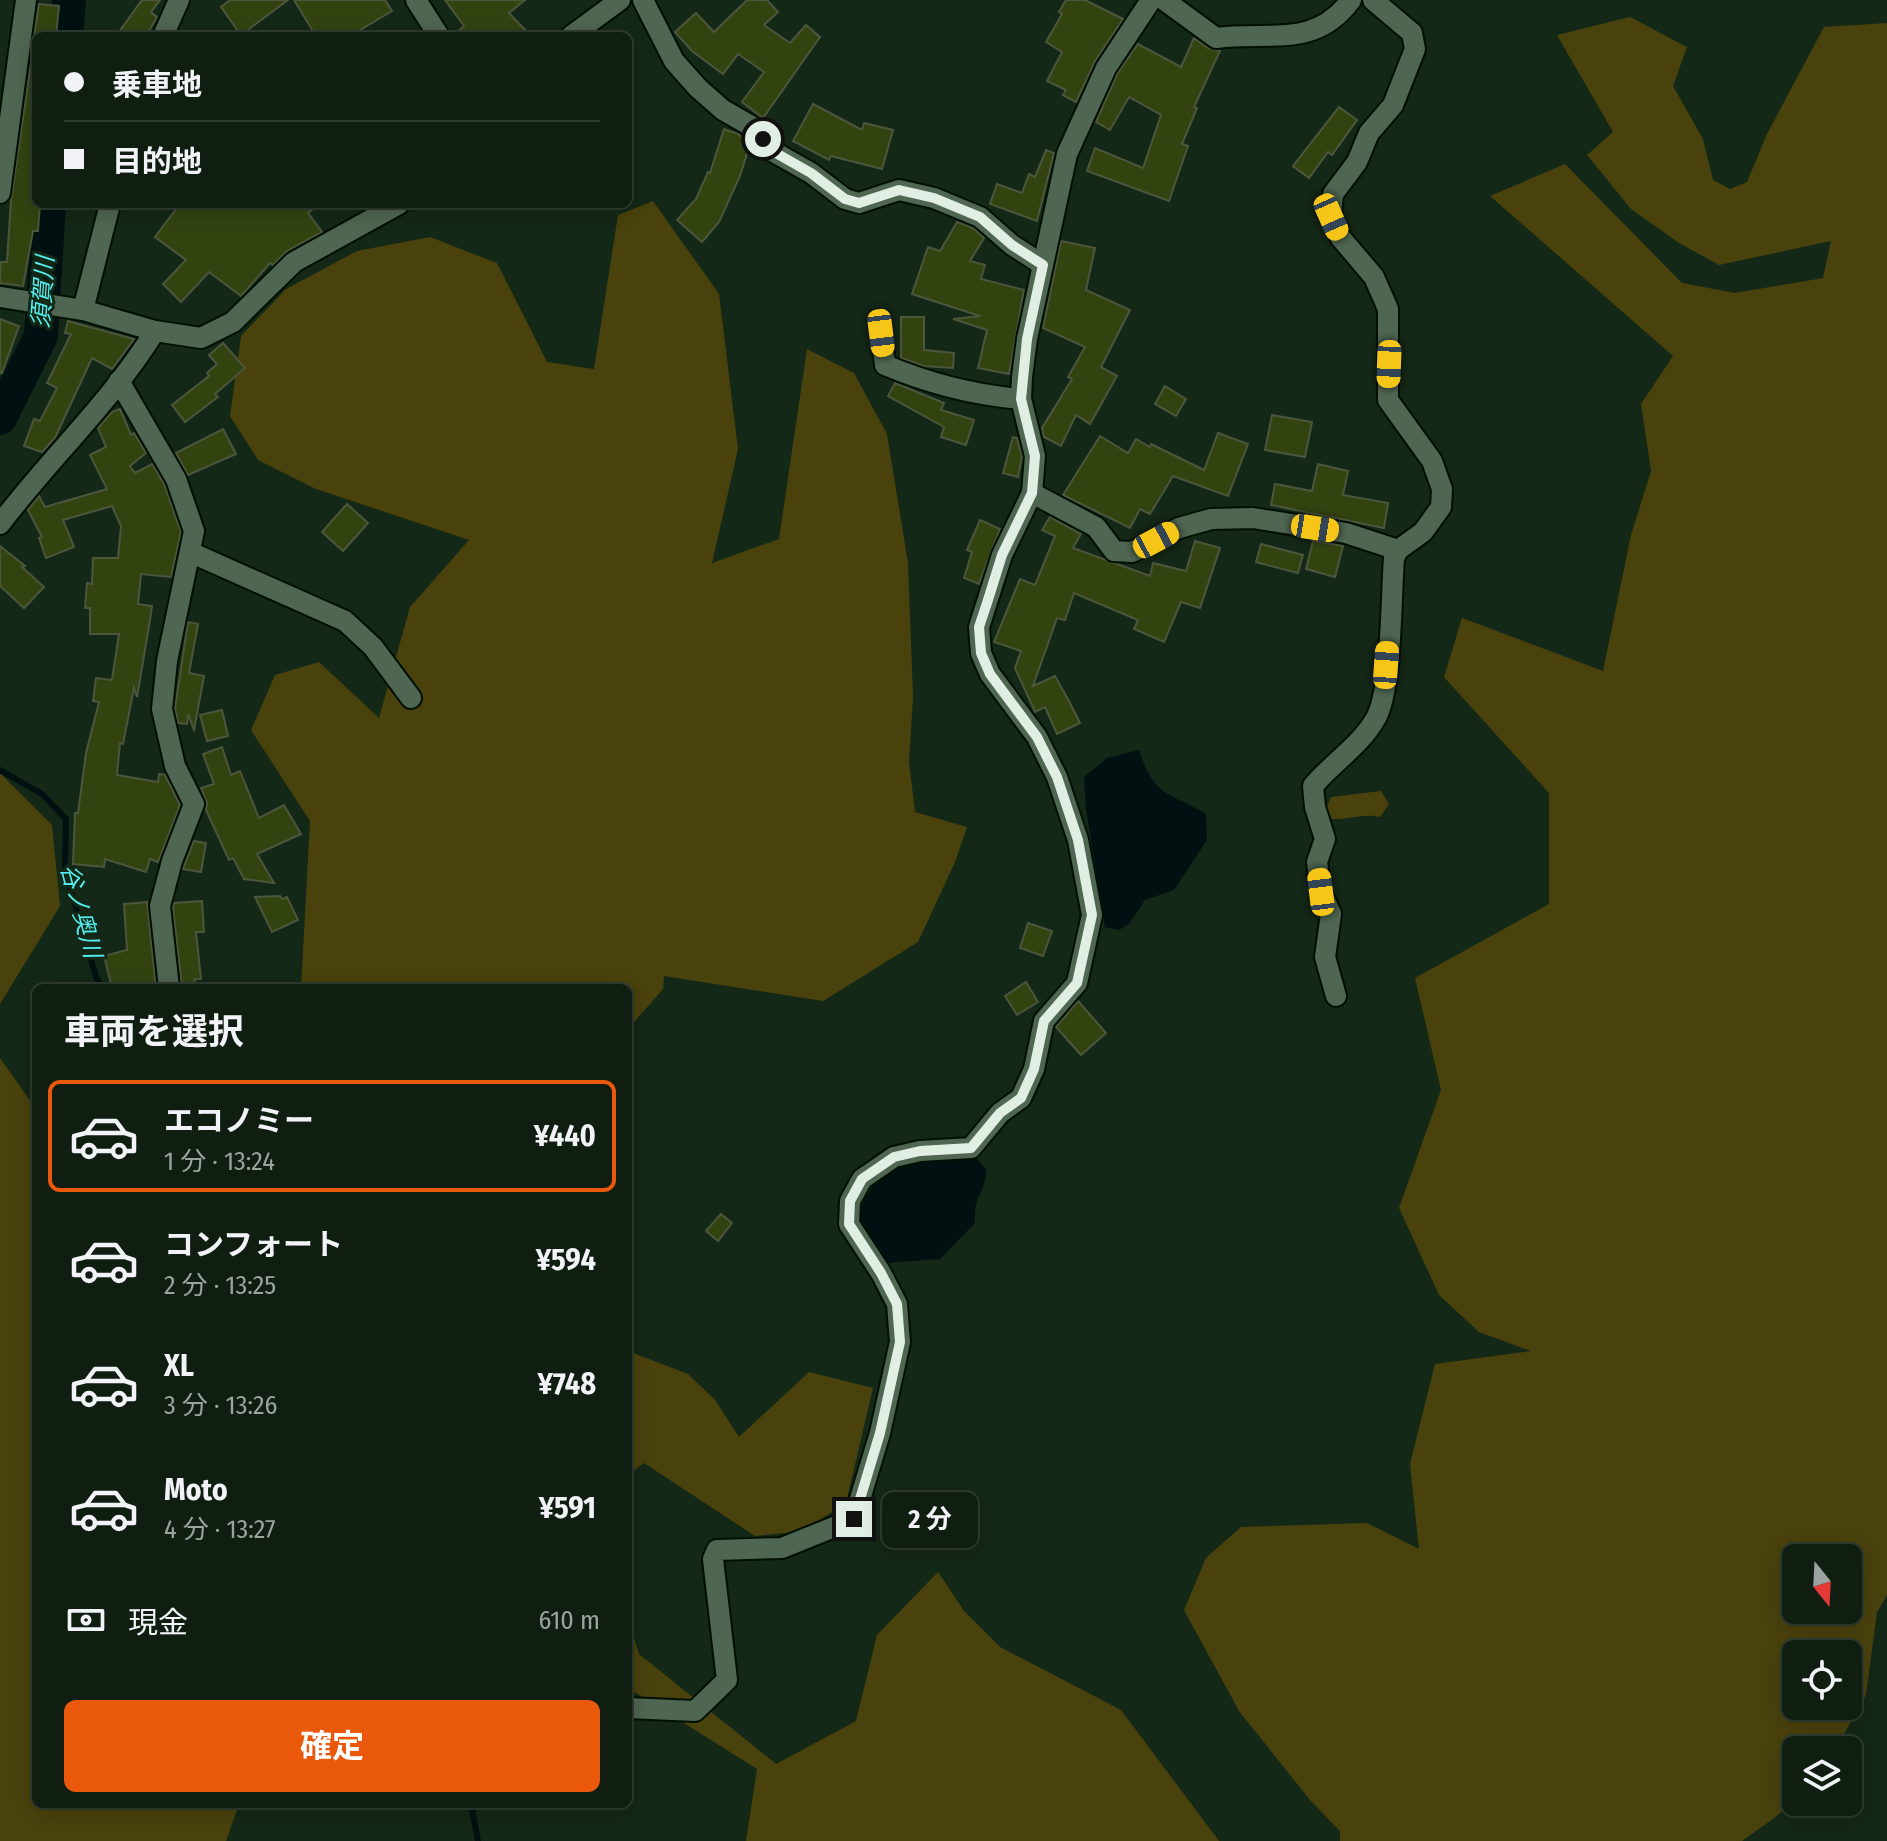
<!DOCTYPE html>
<html lang="ja">
<head>
<meta charset="utf-8">
<style>
	body { margin:0; font-family:"Fira Sans Condensed","Noto Sans JP",sans-serif; background:#1d2b1f; color:#f1f3f6; height:100vh; display:flex; flex-direction:column; font-size:30px; white-space:nowrap }
	* { box-sizing:border-box; margin:0 }
	p { font-size:26px; color:#9ba29f }
	.icon { flex:none; width:44px; height:44px; fill:none; stroke:currentColor; stroke-width:2; stroke-linecap:round; stroke-linejoin:round }
	.map { position:relative; flex:1; overflow:hidden }
	.panel { position:absolute; left:32px; top:984px; width:600px; height:824px; display:flex; flex-direction:column; background:#0f1e11; border-radius:12px; box-shadow:0 4px 20px #0003,0 0 0 2px #2f3c31 }
	.panel>* { flex:none }
	.hud { position:absolute; left:32px; top:32px; width:600px; height:176px; border-radius:12px; box-shadow:0 4px 20px #0003,0 0 0 2px #2f3c31; display:grid; align-content:center; height:176px; padding:0 32px; background:#0f1e11 }
	.needle { width:52px; rotate:162deg }
	.tools { position:absolute; left:1782px; top:1544px; display:grid; gap:16px }
	.tools a { display:grid; place-items:center; width:80px; height:80px; border-radius:12px; background:#0f1e11; box-shadow:0 4px 20px #0003,0 0 0 2px #2f3c31; font-size:40px }
	.end { position:absolute; width:36px; height:36px; margin:-18px; border:10px solid #e1eee3; background:#111; box-shadow:0 0 0 4px #111 }
	.from { border-radius:50% }
	.bubble { position:absolute; height:56px; border-radius:12px; background:#0f1e11; box-shadow:0 4px 20px #0003,0 0 0 2px #2f3c31; font-size:26px; font-weight:700; line-height:56px; text-align:center }
	.car { position:absolute; width:24px; height:48px; margin:-24px -12px; border-radius:10px; box-shadow:0 0 6px 2px #0007; background:linear-gradient(#f5c518 24%,#345 0 40%,#f5c518 0 76%,#345 0 86%,#f5c518 0) }
	.hud b { display:flex; align-items:center; gap:28px; height:76px; font-size:30px }
	.hud b+b { border-top:2px solid #2f3c31 }
	.hud i { width:20px; height:20px; background:#f1f3f6 }
	ul { padding:0; list-style:none }
	li { display:flex; align-items:center; gap:24px; height:112px; margin:0 16px 12px; padding:0 16px; border:4px solid transparent; border-radius:12px }
	li div { flex:1 }
	li b { display:block; font-size:30px }
	li em { font-style:normal; font-weight:700 }
	li.selected { border-color:#ea580c }
	li>.icon { width:72px; height:72px; stroke-width:1.5 }
	h2 { padding:0 32px; font-size:36px; line-height:96px }
	.pay { display:flex; align-items:center; gap:20px; height:88px; padding:0 32px; font-size:30px }
	.pay p { margin-inline-start:auto }
	.cta { display:flex; gap:16px; margin-top:auto; padding:16px 32px }
	.cta a { flex:1; height:92px; border-radius:12px; background:#ea580c; color:#fff; font-size:32px; font-weight:700; line-height:92px; text-align:center }
	.map>svg:first-child { display:block }
	.green { fill:#49420d; fill-rule:evenodd }
	.water { fill:#011112 }
	.lines { fill:none; stroke-linecap:round; stroke-linejoin:round }
	.stream { stroke:#011112; stroke-width:6 }
	.river { stroke:#011112; stroke-width:34 }
	.building { fill:#334310; stroke:#4c563d; stroke-width:2 }
	.minor-casing { stroke:#011003; stroke-width:24 }
	.minor { stroke:#4f6652; stroke-width:20 }
	.route { stroke:#e1eee3; stroke-width:10 }
	.labels { text-anchor:middle; stroke-width:6; stroke-linejoin:round; paint-order:stroke }
	.water-label { font-size:24px; font-style:italic; fill:#54eded; stroke:#142817 }
</style>
</head>
<body>
<div class="map">
<svg width="1887" height="1841" viewBox="0 0 1887 1841">
	<rect width="100%" height="100%" fill="#142817"/>
	<g class="green">
		<path d="M1630,17l57,30 -14,39 30,53 10,41 17,9 17,-7 20,-48 57,-107 63,-4v1572l-10,17 -11,83 -31,55h-39v46l-19,20 -35,25h-402v-10l-30,-31 -71,-89 -55,-101 22,-52 35,-31 126,-4 52,26 -9,-85 25,-100 96,-13 -52,-19 -40,-37 -40,-87 42,-118 -26,-112 134,-74v-111l-105,-116 18,-59 141,53 28,-136 20,-64 -10,-67 32,-48 -183,-160 75,-32 117,119 53,10 88,-15 8,-37 -112,24 -40,-22 -48,-34 -44,-54 26,-23 -56,-97zM1796,1558h52v52h-52zM1848,1654v52h-52v-52z"/>
		<polygon points="653,201 719,294 738,449 712,563 779,539 807,349 854,373 887,434 908,563 913,697 909,762 915,812 967,827 955,862 918,942 823,1001 664,976 663,989 628,1029 628,988 301,988 310,821 251,730 275,675 319,662 379,718 410,607 469,540 316,489 258,460 230,416 241,336 286,289 357,251 430,237 497,263 547,362 594,369 618,215"/>
		<polygon points="0,773 52,825 60,906 0,1004"/>
		<path d="M1381,791l8,13 -9,13c-17,-4 -31,3 -48,2l-6,-10 5,-12z"/>
		<polygon points="0,1058 36,1109 36,1804 239,1804 226,1841 0,1841"/>
		<polygon points="628,1351 688,1374 715,1400 739,1437 809,1372 873,1388 846,1503 802,1531 755,1536 644,1463 628,1475"/>
		<polygon points="938,1572 964,1611 1000,1647 1121,1710 1219,1841 746,1841 757,1769 628,1688 628,1620 639,1654 776,1764 856,1721 877,1635"/>
	</g>
	<g class="water">
		<path d="M1139,750c16,49 29,41 67,64l1,26 -33,50 -29,10 -16,24 -10,6 -14,-3 -19,-118 -2,-32 23,-19z"/>
		<path d="M945,1155l31,2 10,13c0,22 -13,26 -11,53l-35,36 -52,4c-10,-10 -26,-20 -29,-34 -5,-28 28,-66 54,-72 9,-2 22,-1 32,-2z"/>
	</g>
	<g class="lines">
		<g class="stream">
			<polyline points="0,770 42,794 66,819 65,870 96,977 102,988"/>
			<polyline points="471,1804 478,1841"/>
		</g>
		<g class="river">
			<polyline points="66,36 69,0"/>
			<polyline points="0,418 41,336 49,204"/>
		</g>
	</g>
	<g class="building">
		<polygon points="142,0 160,0 151,12 157,17 146,36 116,36"/>
		<polygon points="230,0 288,0 241,35 221,7"/>
		<polygon points="294,0 385,0 392,11 350,36 316,36"/>
		<polygon points="445,0 525,0 509,13 531,36 452,36 464,26"/>
		<polygon points="747,0 767,0 778,12 764,25 790,43 806,25 820,37 763,118 742,102 764,72 738,54 723,74 692,51 675,32 696,13 714,32"/>
		<polygon points="1066,0 1085,0 1123,19 1095,61 1076,102 1063,95 1066,90 1047,81 1062,52 1046,42 1062,14 1059,12"/>
		<polygon points="39,4 59,6 56,36 34,36"/>
		<polygon points="1194,38 1208,48 1220,51 1194,107 1197,108 1182,144 1188,146 1169,201 1087,171 1095,148 1143,168 1161,115 1129,97 1110,130 1096,122 1117,74 1138,44 1181,67"/>
		<polygon points="31,63 36,64 36,204 40,204 38,231 33,231 23,286 0,283 0,273 1,262 7,262 11,200"/>
		<polygon points="813,104 862,130 864,123 893,130 882,169 831,156 829,160 793,141"/>
		<polygon points="1339,107 1357,120 1332,155 1328,152 1309,178 1293,166"/>
		<polygon points="724,129 738,134 750,144 740,176 719,222 702,242 677,220 696,199 708,172 710,173"/>
		<polygon points="1046,150 1054,153 1037,221 990,204 997,184 1022,193 1029,174 1035,177"/>
		<polygon points="180,204 320,204 308,213 322,232 287,251 273,265 270,263 241,296 209,272 181,302 163,284 186,260 155,237"/>
		<polygon points="957,222 973,228 984,238 970,261 985,265 981,279 1024,290 1009,374 978,368 987,330 953,319 980,316 912,294 928,247 940,251"/>
		<polygon points="1061,241 1095,248 1086,290 1130,310 1101,367 1117,376 1090,424 1076,415 1061,446 1044,437 1042,428 1072,379 1068,377 1085,347 1043,328"/>
		<polygon points="901,317 924,317 924,350 954,353 953,368 924,366 901,358"/>
		<polygon points="0,319 19,326 2,373 0,373"/>
		<polygon points="68,321 134,339 112,369 92,358 55,438 42,452 24,446 34,419 40,421 57,388 47,383 71,334 65,333"/>
		<polygon points="223,343 245,368 215,394 218,397 185,422 172,405 209,376 207,373 217,364 209,355"/>
		<polygon points="895,383 944,403 941,410 974,420 966,445 941,437 944,427 888,396"/>
		<polygon points="1165,386 1186,399 1176,416 1155,404"/>
		<polygon points="120,409 131,435 134,433 146,453 130,466 135,473 152,464 164,484 181,532 171,577 141,574 138,604 152,606 150,620 137,697 134,688 123,744 120,743 117,775 158,782 159,774 165,775 180,805 158,862 150,859 146,872 105,859 104,867 73,864 75,813 78,813 86,753 99,702 93,701 96,678 112,680 119,634 90,634 90,608 85,608 87,583 92,584 93,558 118,558 121,526 112,506 63,520 74,547 46,558 39,538 42,537 28,510 39,496 45,507 107,489 90,455 106,447 98,428 112,412"/>
		<polygon points="1272,415 1312,422 1305,457 1265,450"/>
		<polygon points="223,429 236,454 188,475 176,453"/>
		<polygon points="1218,433 1248,444 1228,496 1173,476 1150,514 1140,509 1130,528 1063,495 1100,436 1128,453 1136,439 1150,447 1151,444 1204,470"/>
		<polygon points="1013,437 1017,438 1022,457 1018,477 1003,473"/>
		<polygon points="1318,464 1348,471 1343,495 1388,503 1384,528 1271,505 1275,484 1312,491"/>
		<polygon points="347,504 368,523 343,551 322,532"/>
		<polygon points="1050,517 1081,534 1073,548 1150,576 1153,563 1186,571 1195,541 1220,548 1200,608 1181,602 1164,642 1134,629 1138,620 1074,593 1065,620 1057,618 1033,686 1055,676 1070,703 1080,723 1057,734 1045,707 1035,712 1015,668 1021,651 994,642 1020,579 1035,585 1055,536 1042,530"/>
		<polygon points="980,520 1000,529 979,584 964,578 972,552 967,550"/>
		<polygon points="1313,541 1343,546 1335,577 1306,569"/>
		<polygon points="1261,544 1303,555 1298,573 1256,562"/>
		<polygon points="0,546 25,566 22,567 44,587 24,608 0,586"/>
		<polygon points="188,622 198,624 189,673 204,676 194,730 188,714 187,724 178,723 175,708"/>
		<polygon points="222,710 228,736 207,741 200,715"/>
		<polygon points="222,747 231,775 240,771 259,818 284,805 301,834 257,854 274,883 244,879 233,858 229,860 206,810 207,803 201,788 214,784 203,754"/>
		<polygon points="194,841 206,843 201,872 183,869"/>
		<polygon points="280,896 282,899 287,897 298,920 272,932 255,897"/>
		<polygon points="202,901 204,932 196,932 201,979 194,979 197,988 182,988 173,907 174,903"/>
		<polygon points="147,902 156,988 112,988 104,956 127,950 124,904"/>
		<polygon points="1028,923 1052,931 1043,956 1020,948"/>
		<polygon points="1026,982 1038,1002 1017,1015 1005,996"/>
		<polygon points="1078,1001 1106,1033 1081,1055 1056,1027"/>
		<polygon points="721,1214 732,1223 718,1241 706,1231"/>
	</g>
	<g class="lines">
		<g class="minor-casing">
			<g id="minor">
				<polyline points="416,0 439,36"/>
				<polyline points="643,0 674,61 698,88 723,110 751,126 774,152 811,173 845,199 859,203 899,190 934,198 980,217 1012,245 1043,265"/>
				<path d="M1164,0l52,38c53,-7 99,11 135,-38"/>
				<polyline points="163,36 179,0"/>
				<polyline points="571,36 620,0"/>
				<polyline points="0,193 26,0"/>
				<polyline points="0,297 83,310 155,331 201,338 233,322 294,262 399,204"/>
				<polyline points="83,310 110,204"/>
				<path d="M881,333l4,32c45,19 88,30 136,34"/>
				<polyline points="119,381 176,479 194,531 167,661 162,709 175,766 194,804 172,861 160,906 169,988"/>
				<polyline points="1032,493 1096,527 1114,551 1132,552 1179,528 1211,519 1253,518 1346,533 1398,550"/>
				<path d="M0,524c50,-66 111,-122 155,-193"/>
				<polyline points="192,553 345,621 373,647 411,698"/>
				<path d="M1336,996l-11,-39 6,-43 -10,-22 -4,-30 8,-23 -10,-32 -2,-21c20,-24 48,-41 63,-68 16,-29 15,-123 18,-160l4,-8 25,-18 18,-25 1,-18 -10,-28 -44,-61v-91l-14,-32 -34,-40 -9,-20 2,-23 24,-32 12,-29 24,-28 22,-56 -3,-16 -39,-33"/>
				<polyline points="628,1708 695,1711 727,1680 713,1559 717,1550 782,1548 854,1519 880,1433 900,1342 897,1304 881,1273 849,1224 850,1201 862,1179 894,1157 920,1151 971,1148 1000,1113 1021,1098 1034,1069 1044,1021 1077,983 1092,915 1078,840 1057,777 1037,737 990,674 981,653 979,627 1002,555 1032,493 1035,456 1021,399 1022,377 1027,339 1067,154 1106,68 1151,0"/>
			</g>
		</g>
		<use href="#minor" class="minor"/>
	</g>
	<g class="lines">
		<polyline class="route" points="763,139 774,152 811,173 845,199 859,203 899,190 934,198 980,217 1012,245 1043,265 1027,339 1021,399 1035,456 1032,493 1002,555 987,603 979,627 981,653 990,674 1037,737 1057,777 1078,840 1092,915 1077,983 1044,1021 1034,1069 1021,1098 1000,1113 971,1148 920,1151 894,1157 862,1179 850,1201 849,1224 881,1273 897,1304 900,1342 880,1433 854,1519"/>
	</g>
	<g class="labels">
		<g class="water-label">
			<text transform="translate(43 292) rotate(-86)" y="8">須賀川</text>
			<text transform="translate(81 911) rotate(75)" y="8">谷ノ奥川</text>
		</g>
	</g>
</svg>
<div class="tools">
<a><svg class="needle" viewBox="-14 -14 28 28"><path d="M0-13l5 13h-10z" fill="#e53935"/><path d="M0 13l5-13h-10z" fill="#9ba29f"/></svg></a>
<a><svg class="icon" aria-label="locate" viewBox="0 0 24 24"><circle cx="12" cy="12" r="6"/><path d="M12 2v4M12 18v4M2 12h4M18 12h4"/></svg></a>
<a><svg class="icon" aria-label="layers" viewBox="0 0 24 24"><path d="M12 4l9 5-9 5-9-5zM3 14l9 5 9-5"/></svg></a>
</div>
<i class="end from" style="left:763px;top:139px"></i>
<i class="end" style="left:854px;top:1519px"></i>
<div class="bubble" style="left:882px;top:1492px;width:96px">2 分</div>
<i class="car" style="left:1331px;top:217px;rotate:156deg"></i>
<i class="car" style="left:881px;top:333px;rotate:173deg"></i>
<i class="car" style="left:1389px;top:364px;rotate:182deg"></i>
<i class="car" style="left:1315px;top:528px;rotate:99deg"></i>
<i class="car" style="left:1156px;top:540px;rotate:62deg"></i>
<i class="car" style="left:1386px;top:665px;rotate:4deg"></i>
<i class="car" style="left:1321px;top:892px;rotate:353deg"></i>
<div class="hud">
<b><i class="from"></i>乗車地</b>
<b><i></i>目的地</b>
</div>
<section class="panel">
<h2>車両を選択</h2>
<ul>
<li class="selected"><svg class="icon" aria-label="car" viewBox="0 0 24 24"><path d="M5 17H2v-5l4-1 3-4h7l3 4 3 1v5h-3M9 17h6M6 11h13"/><circle cx="7" cy="17" r="2"/><circle cx="17" cy="17" r="2"/></svg><div><b>エコノミー</b><p>1 分 · 13:24</p></div><em>¥440</em></li>
<li><svg class="icon" aria-label="car" viewBox="0 0 24 24"><path d="M5 17H2v-5l4-1 3-4h7l3 4 3 1v5h-3M9 17h6M6 11h13"/><circle cx="7" cy="17" r="2"/><circle cx="17" cy="17" r="2"/></svg><div><b>コンフォート</b><p>2 分 · 13:25</p></div><em>¥594</em></li>
<li><svg class="icon" aria-label="car" viewBox="0 0 24 24"><path d="M5 17H2v-5l4-1 3-4h7l3 4 3 1v5h-3M9 17h6M6 11h13"/><circle cx="7" cy="17" r="2"/><circle cx="17" cy="17" r="2"/></svg><div><b>XL</b><p>3 分 · 13:26</p></div><em>¥748</em></li>
<li><svg class="icon" aria-label="car" viewBox="0 0 24 24"><path d="M5 17H2v-5l4-1 3-4h7l3 4 3 1v5h-3M9 17h6M6 11h13"/><circle cx="7" cy="17" r="2"/><circle cx="17" cy="17" r="2"/></svg><div><b>Moto</b><p>4 分 · 13:27</p></div><em>¥591</em></li>
</ul>
<div class="pay"><svg class="icon" aria-label="cash" viewBox="0 0 24 24"><path d="M3 7h18v10H3z"/><circle cx="12" cy="12" r="2"/></svg>現金<p>610 m</p></div>
<div class="cta"><a>確定</a></div>
</section>
</div>
</body>
</html>
